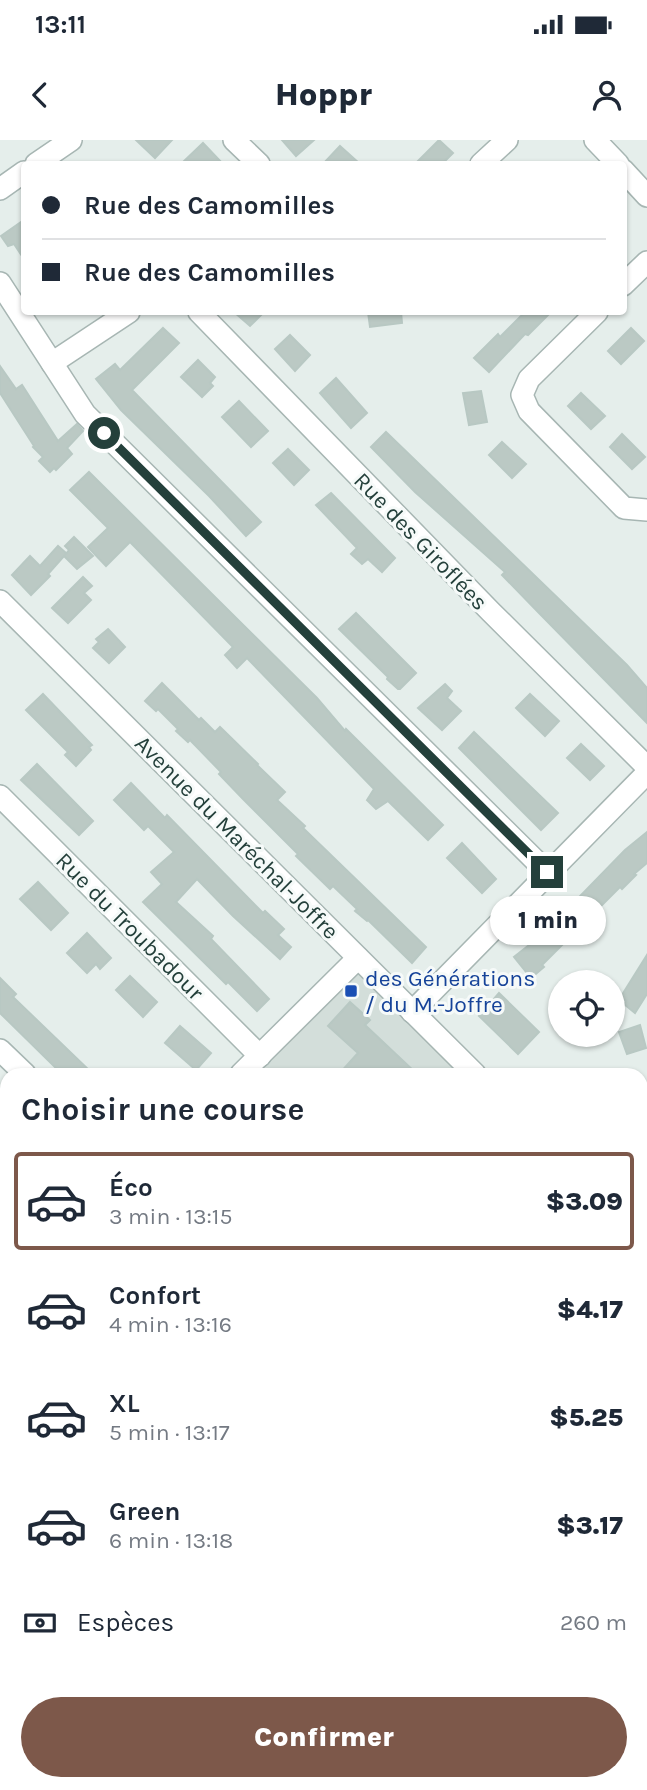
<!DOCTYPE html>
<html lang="fr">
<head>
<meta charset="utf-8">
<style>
	body { margin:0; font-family:Karla,sans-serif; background:#f6f6f7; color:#1f2937; height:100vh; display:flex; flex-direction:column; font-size:26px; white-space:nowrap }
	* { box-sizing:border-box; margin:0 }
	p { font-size:23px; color:#747a83 }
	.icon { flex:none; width:38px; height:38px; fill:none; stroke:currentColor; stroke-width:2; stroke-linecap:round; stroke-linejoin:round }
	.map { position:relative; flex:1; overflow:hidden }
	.side { position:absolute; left:0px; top:928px; width:648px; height:723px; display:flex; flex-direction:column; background:#fff; border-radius:21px 21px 0 0; box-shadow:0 2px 5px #0004 }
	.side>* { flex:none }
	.top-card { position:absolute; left:21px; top:21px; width:606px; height:154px; border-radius:7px; box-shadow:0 2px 5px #0004; display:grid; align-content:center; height:154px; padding:0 21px; background:#fff }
	.tools { position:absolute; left:548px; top:830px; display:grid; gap:14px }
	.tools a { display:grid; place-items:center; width:77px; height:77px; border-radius:50%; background:#fff; box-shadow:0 2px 5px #0004; font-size:35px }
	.end { position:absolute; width:32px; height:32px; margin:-16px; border:9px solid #24403b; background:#fff; box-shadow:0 0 0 4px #fff }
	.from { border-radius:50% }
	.bubble { position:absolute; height:49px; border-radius:24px; background:#fff; box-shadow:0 2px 5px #0004; font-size:23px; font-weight:800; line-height:49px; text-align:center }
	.top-card b { display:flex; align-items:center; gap:24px; height:66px; font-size:26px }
	.top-card b+b { border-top:2px solid #e0e1e3 }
	.top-card i { width:18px; height:18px; background:#1f2937 }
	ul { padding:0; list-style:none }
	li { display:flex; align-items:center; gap:21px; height:98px; margin:0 14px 10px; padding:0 7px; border:4px solid transparent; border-radius:7px }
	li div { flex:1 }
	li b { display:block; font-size:26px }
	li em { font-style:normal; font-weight:800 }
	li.on { border-color:#7d584a }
	li>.icon { width:63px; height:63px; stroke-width:1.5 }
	h2 { padding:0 21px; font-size:32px; line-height:84px }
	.pay { display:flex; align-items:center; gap:18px; height:77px; padding:0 21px; font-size:26px }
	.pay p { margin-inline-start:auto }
	.primary-button { display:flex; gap:14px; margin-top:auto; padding:14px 21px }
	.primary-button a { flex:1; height:80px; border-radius:42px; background:#7d584a; color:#fff; font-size:28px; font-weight:800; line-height:80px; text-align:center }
	.status { display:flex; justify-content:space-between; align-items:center; height:49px; padding:0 35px; background:#fff; direction:ltr }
	.status svg { height:19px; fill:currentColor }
	header { display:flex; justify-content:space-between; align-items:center; height:91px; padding:0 21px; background:#fff; font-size:32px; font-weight:800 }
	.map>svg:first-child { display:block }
	.built { fill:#d3deda }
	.green { fill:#bfdfca }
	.building { fill:#bbc9c4; stroke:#b8c8c3; stroke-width:2 }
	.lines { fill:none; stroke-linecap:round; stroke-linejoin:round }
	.minor-casing { stroke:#a7b6b3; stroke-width:24 }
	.minor { stroke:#fff; stroke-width:21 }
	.rail-casing { stroke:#5f7c76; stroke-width:7 }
	.rail { stroke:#f6faf9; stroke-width:4.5; stroke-dasharray:13; stroke-linecap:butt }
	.route { stroke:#24403b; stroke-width:9 }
	.transit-dot { fill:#1a4fb4; stroke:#f6faf9; stroke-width:2.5 }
	.labels { text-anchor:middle; stroke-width:6; stroke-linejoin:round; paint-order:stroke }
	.street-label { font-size:23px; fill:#24403b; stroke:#f6faf9 }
	.transit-label { font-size:23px; fill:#164399; stroke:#f6faf9; text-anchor:start }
</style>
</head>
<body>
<div class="status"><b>13:11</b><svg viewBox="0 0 49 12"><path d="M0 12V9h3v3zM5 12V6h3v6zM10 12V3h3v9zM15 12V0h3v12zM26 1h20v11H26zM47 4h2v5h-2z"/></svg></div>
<header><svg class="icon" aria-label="back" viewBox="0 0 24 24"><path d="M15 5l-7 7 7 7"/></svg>Hoppr<svg class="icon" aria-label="person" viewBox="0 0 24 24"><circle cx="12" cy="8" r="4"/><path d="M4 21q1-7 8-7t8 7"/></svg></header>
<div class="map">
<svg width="647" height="1650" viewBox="0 0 647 1650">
	<rect width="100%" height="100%" fill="#e5eeeb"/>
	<g class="built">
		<polygon points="358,818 476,934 241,934"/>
		<polygon points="640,1098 647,1104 647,1452 641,1456"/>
		<polygon points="647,1482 647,1650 412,1650 422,1643 640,1643 640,1486"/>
	</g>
	<polygon class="green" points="295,1643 422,1643 412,1650 288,1650"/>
	<g class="building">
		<polygon points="136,0 172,0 155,18"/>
		<polygon points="282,0 314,0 296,16"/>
		<polygon points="439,0 453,13 442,24 415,24"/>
		<polygon points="203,3 223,24 181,24"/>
		<polygon points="340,6 360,24 323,24"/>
		<polygon points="24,80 24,119 14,104 8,106 1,96"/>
		<polygon points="234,172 264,172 250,186"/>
		<polygon points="368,172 401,172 402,183 370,187"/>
		<polygon points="525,172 551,172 528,195 525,194 489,232 474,218 498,194 500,197"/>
		<polygon points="163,188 179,203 132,250 261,382 246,396 209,356 121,270 96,239 115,224 120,230"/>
		<polygon points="631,188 644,201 621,224 608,211"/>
		<polygon points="290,195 310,215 295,231 275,209"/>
		<polygon points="198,220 215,237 210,243 213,246 202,257 181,237"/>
		<polygon points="0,226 16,249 22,245 58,301 77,284 83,291 67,308 72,314 56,330 54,328 50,332 39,321 43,317 33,307 34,306 0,253"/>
		<polygon points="336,238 367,273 351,288 320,253"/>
		<polygon points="481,251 487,282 469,285 463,253"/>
		<polygon points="581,253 605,276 591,289 568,266"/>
		<polygon points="239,261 268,291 251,307 222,277"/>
		<polygon points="386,292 627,525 647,548 647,583 539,473 502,435 505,432 415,352 371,307"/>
		<polygon points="622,294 645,317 632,329 610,307"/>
		<polygon points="502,302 526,324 512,338 489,315"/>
		<polygon points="288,309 309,330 294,345 273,323"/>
		<polygon points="89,332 317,558 345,591 346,589 443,685 428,700 388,661 376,669 367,660 374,649 247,518 237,528 225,515 233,507 130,402 106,426 88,407 108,388 70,350"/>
		<polygon points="331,353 395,418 382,432 368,419 362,424 351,414 357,408 316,365"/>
		<polygon points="74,397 93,416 77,429 64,416 48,434 50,436 31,455 12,435 30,416 40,426 58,406 66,413 65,415 69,410 65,406"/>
		<polygon points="83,437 92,446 84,453 91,460 68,483 52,468"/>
		<polygon points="356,473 416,533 400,549 398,549 387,539 388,537 339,489"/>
		<polygon points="108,489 125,507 109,523 93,508 99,502 96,499"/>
		<polygon points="162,543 199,580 201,578 215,592 220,587 258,624 257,625 285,652 277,660 305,686 303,688 426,807 412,823 368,780 367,781 355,771 357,769 333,746 330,749 296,716 298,714 243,659 219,634 221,632 190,600 188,602 176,591 178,589 158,569 156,571 145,561"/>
		<polygon points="445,544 452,551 447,558 461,571 442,590 418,568"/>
		<polygon points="43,554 92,605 89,607 91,610 76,626 65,615 68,612 26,570"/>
		<polygon points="530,554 559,581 545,596 516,568"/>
		<polygon points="474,592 558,673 541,690 459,608"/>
		<polygon points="581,604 604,626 590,640 567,618"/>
		<polygon points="37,624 93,681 79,695 21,640"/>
		<polygon points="131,643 165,678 167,675 263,773 265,771 284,789 278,795 291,807 280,819 233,776 197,739 176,762 213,796 211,799 269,859 257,871 228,842 226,844 143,762 162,744 151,732 174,712 148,686 144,690 114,660"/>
		<polygon points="647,692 647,723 634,734 636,735 622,749 620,747 542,825 544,827 531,838 514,817 538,798 537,796 550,784 552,785 625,710"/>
		<polygon points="462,703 496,739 482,753 447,718"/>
		<polygon points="38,742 68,773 51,790 20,759"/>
		<polygon points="87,793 111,818 100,829 96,824 87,833 67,813"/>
		<polygon points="647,815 647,854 635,873 624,864 626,861 620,858"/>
		<polygon points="130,836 157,862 143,877 116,850"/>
		<polygon points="0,838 16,854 13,857 93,934 62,934 0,873"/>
		<polygon points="499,853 539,892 518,914 479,876"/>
		<polygon points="350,862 370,880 365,885 417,934 339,934 358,913 328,886"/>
		<polygon points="640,885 646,908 627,914 619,892"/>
		<polygon points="180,886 211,913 196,930 165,903"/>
	</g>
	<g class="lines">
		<g class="minor-casing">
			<g id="minor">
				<polyline points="234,0 259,24"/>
				<polyline points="595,0 618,24"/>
				<polyline points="36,24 71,0"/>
				<polyline points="481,24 507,0"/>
				<polyline points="623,30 647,56"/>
				<polyline points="0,49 24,32"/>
				<polyline points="0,143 85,274 547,732"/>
				<polyline points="623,145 647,122"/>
				<polyline points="199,172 491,472 647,627"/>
				<polyline points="597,172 529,239 522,255 529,271 624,368 647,370"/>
				<polyline points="52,223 129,172"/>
				<polyline points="0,461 475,934"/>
				<polyline points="0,656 260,916"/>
				<polyline points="412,872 647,633"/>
				<polyline points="0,910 25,934"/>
				<polyline points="241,934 358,818"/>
				<polyline points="640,1099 647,1106"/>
				<polyline points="0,1141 7,1148"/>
				<polyline points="0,1174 7,1167"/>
				<polyline points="0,1516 7,1522"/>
				<polyline points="640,1544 647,1540"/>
				<polyline points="640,1613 647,1609"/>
				<polyline points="615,1643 616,1650"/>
				<polyline points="104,1650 111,1643"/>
			</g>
		</g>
		<use href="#minor" class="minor"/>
		<g class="rail-casing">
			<g id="rail">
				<polyline points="640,1495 647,1491"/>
				<polyline points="429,1650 438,1643"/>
			</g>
		</g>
		<use href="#rail" class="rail"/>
	</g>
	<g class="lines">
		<polyline class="route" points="104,293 547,732"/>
	</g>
	<rect class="transit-dot" x="344" y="844" width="14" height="14" rx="3.5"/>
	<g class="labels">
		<g class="street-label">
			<text transform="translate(421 401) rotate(46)" y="8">Rue des Giroflées</text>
			<text transform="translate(237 697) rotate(45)" y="8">Avenue du Maréchal-Joffre</text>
			<text transform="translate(130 786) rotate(45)" y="8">Rue du Troubadour</text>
		</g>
		<g class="transit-label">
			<text x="365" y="846">des Générations<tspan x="365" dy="26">/ du M.-Joffre</tspan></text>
		</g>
	</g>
</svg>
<div class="tools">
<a><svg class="icon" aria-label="locate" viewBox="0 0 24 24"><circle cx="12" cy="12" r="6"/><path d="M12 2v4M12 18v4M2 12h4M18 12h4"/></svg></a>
</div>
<i class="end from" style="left:104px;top:293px"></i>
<i class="end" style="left:547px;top:732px"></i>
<div class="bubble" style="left:490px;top:756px;width:116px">1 min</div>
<div class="top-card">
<b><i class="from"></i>Rue des Camomilles</b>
<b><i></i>Rue des Camomilles</b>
</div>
<section class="side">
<h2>Choisir une course</h2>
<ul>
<li class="on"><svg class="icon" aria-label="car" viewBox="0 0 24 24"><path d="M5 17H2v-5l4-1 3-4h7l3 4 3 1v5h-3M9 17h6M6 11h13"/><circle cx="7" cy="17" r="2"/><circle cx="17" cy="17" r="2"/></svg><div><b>Éco</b><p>3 min · 13:15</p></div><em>$3.09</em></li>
<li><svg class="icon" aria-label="car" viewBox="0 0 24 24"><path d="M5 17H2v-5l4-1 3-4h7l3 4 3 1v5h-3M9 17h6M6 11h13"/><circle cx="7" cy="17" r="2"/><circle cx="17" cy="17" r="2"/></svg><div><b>Confort</b><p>4 min · 13:16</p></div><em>$4.17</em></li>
<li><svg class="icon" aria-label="car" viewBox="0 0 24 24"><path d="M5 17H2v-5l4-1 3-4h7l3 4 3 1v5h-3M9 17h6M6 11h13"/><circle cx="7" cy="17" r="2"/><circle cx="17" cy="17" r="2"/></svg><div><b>XL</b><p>5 min · 13:17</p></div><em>$5.25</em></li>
<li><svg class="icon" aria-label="car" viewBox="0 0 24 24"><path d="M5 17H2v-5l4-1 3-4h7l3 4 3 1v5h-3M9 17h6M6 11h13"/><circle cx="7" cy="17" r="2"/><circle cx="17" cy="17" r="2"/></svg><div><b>Green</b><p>6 min · 13:18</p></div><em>$3.17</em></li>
</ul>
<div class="pay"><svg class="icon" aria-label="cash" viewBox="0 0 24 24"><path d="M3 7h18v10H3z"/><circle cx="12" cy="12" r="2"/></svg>Espèces<p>260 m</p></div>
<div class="primary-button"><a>Confirmer</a></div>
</section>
</div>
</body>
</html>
